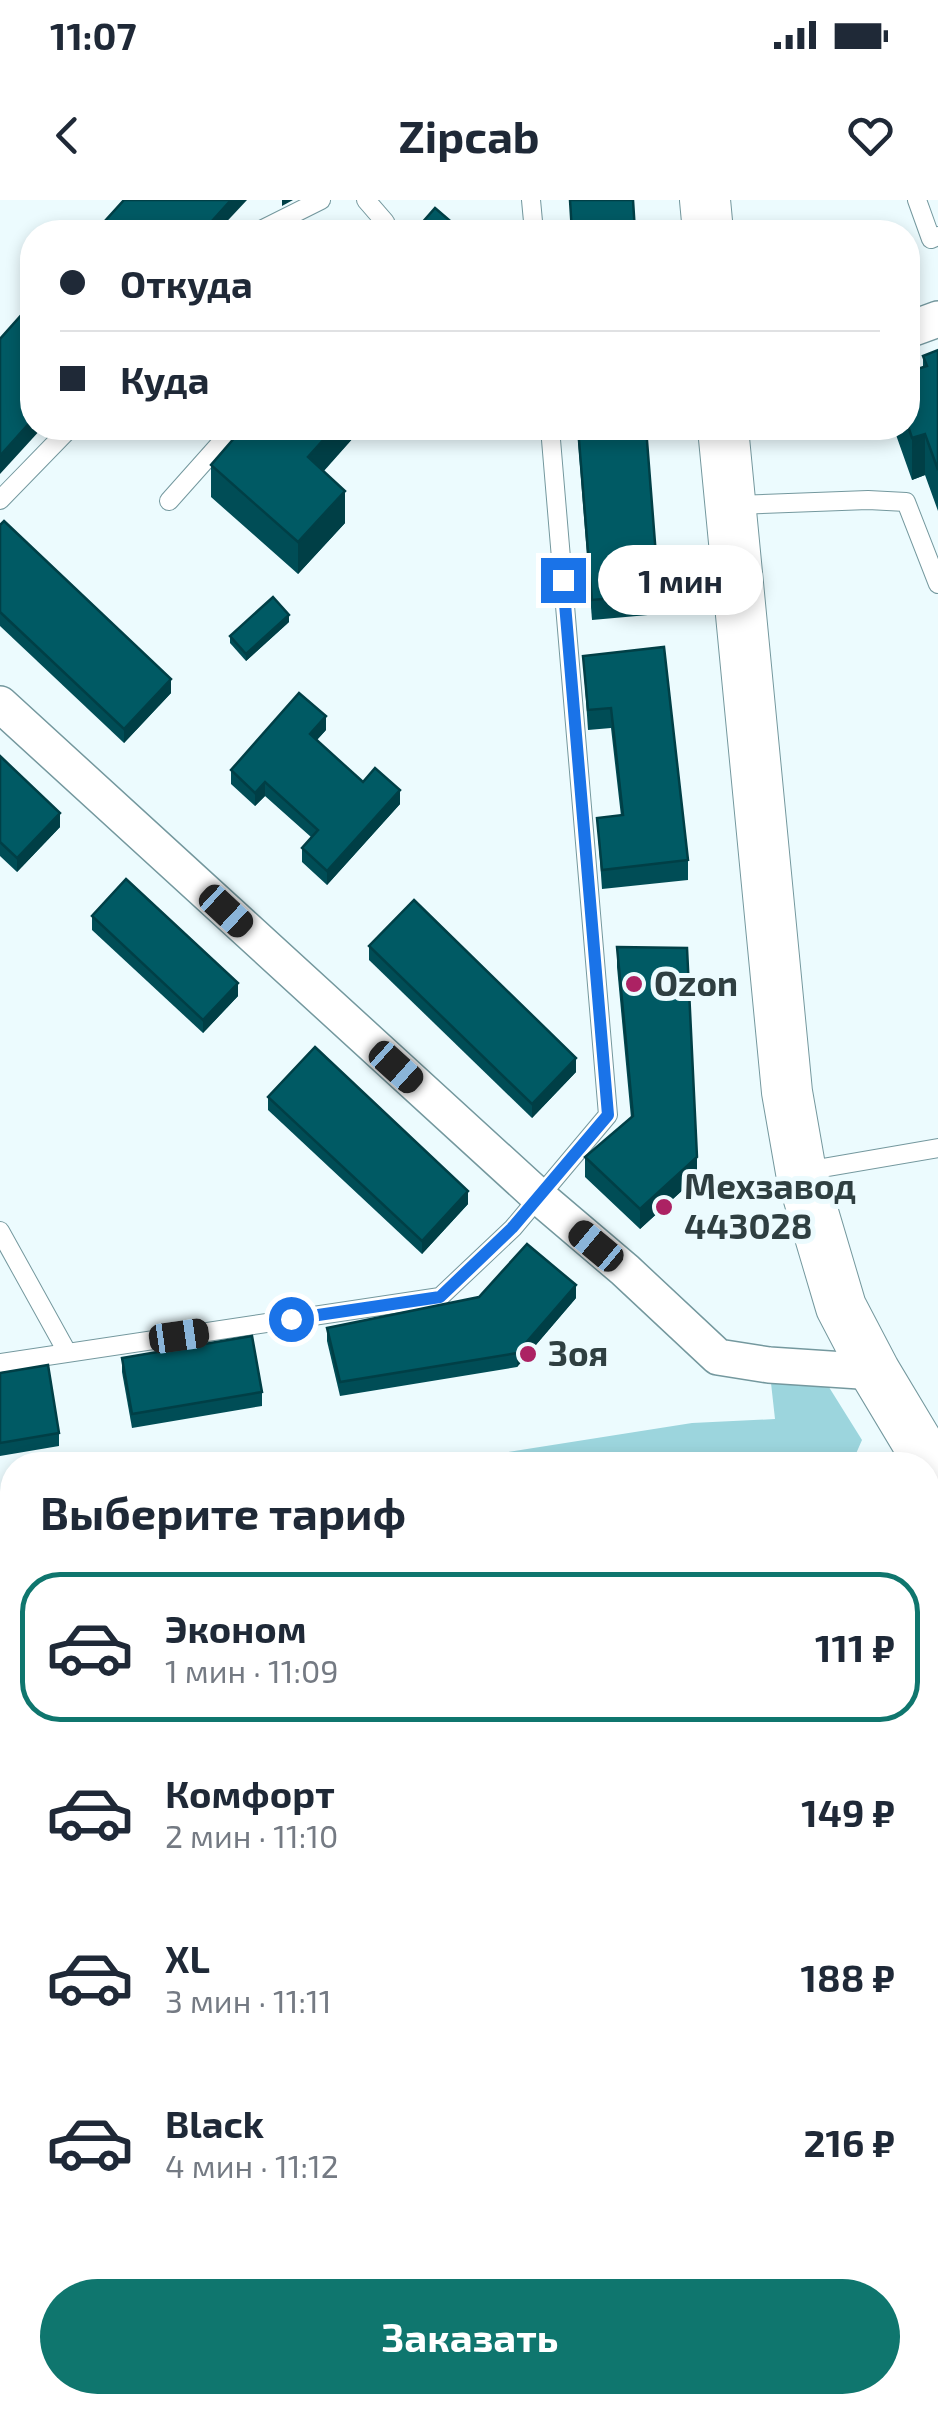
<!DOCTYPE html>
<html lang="ru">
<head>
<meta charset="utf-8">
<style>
	body { margin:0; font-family:"Exo 2",sans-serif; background:#f6f6f7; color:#1f2937; height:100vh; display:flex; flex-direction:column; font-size:38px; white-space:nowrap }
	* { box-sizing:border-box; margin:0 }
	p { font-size:32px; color:#747a83 }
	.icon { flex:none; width:55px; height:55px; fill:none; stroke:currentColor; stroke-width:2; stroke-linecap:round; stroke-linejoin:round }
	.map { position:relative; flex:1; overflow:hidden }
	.sheet { position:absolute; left:0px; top:1252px; width:940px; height:962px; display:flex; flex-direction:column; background:#fff; border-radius:40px 40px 0 0; box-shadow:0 5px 15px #0003 }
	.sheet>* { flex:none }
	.top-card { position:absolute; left:20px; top:20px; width:900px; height:220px; border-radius:40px; box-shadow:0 5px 15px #0003; display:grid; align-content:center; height:220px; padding:0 40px; background:#fff }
	.end { position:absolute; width:45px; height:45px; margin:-22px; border:12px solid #1a73e8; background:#fff; box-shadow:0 0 0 5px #fff }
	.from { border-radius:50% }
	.bubble { position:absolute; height:70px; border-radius:35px; background:#fff; box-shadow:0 5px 15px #0003; font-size:32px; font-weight:700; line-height:70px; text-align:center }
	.car { position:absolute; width:30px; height:60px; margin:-30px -15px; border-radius:12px; box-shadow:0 0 8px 2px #0007; background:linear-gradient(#222 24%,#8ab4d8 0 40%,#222 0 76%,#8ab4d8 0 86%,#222 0) }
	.top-card b { display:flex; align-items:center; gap:35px; height:95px; font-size:38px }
	.top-card b+b { border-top:2px solid #e0e1e3 }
	.top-card i { width:25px; height:25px; background:#1f2937 }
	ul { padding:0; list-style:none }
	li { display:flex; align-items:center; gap:30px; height:150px; margin:0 20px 15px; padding:0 20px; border:5px solid transparent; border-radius:40px }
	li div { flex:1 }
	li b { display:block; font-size:38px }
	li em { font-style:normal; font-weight:700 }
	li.active { border-color:#0f766e }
	li>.icon { width:90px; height:90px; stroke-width:1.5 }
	h2 { padding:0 40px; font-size:45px; line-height:120px }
	.primary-button { display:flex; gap:20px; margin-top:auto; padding:20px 40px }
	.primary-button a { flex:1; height:115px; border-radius:60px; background:#0f766e; color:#fff; font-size:40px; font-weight:700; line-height:115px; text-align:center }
	.status { display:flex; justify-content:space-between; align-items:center; height:70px; padding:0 50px; background:#fff; direction:ltr }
	.status svg { height:28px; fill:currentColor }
	header { display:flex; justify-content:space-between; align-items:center; height:130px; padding:0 40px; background:#fff; font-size:45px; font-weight:700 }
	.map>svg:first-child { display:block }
	.green { fill:#9cd5dd }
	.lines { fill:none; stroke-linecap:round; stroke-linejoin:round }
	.lane-casing { stroke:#74989e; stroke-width:20 }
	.street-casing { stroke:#74989e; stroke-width:38 }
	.secondary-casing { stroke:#74989e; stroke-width:52 }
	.primary-casing { stroke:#3794a0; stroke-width:58 }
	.lane { stroke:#fff; stroke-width:18 }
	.street { stroke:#fff; stroke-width:35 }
	.secondary { stroke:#fff; stroke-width:50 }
	.primary { stroke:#8adae5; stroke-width:55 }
	.wall { fill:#004d56 }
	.shaded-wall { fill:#003f46 }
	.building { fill:#005a64; stroke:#003f46; stroke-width:2.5 }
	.route { stroke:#1a73e8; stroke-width:12 }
	.poi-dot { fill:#ac2263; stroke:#ecfbfe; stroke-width:4 }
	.labels { text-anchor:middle; stroke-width:10; stroke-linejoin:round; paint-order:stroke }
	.poi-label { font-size:35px; font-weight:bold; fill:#2f3f41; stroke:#ecfbfe; text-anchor:start }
</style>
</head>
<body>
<div class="status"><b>11:07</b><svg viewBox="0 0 49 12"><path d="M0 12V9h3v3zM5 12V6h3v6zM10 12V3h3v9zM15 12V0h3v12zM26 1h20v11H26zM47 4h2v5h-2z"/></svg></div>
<header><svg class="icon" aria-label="back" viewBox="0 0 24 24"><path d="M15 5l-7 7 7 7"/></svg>Zipcab<svg class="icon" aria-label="heart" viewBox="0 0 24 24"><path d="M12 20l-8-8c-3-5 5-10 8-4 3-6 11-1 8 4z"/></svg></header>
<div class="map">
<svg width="938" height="2213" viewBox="0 0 938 2213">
	<rect width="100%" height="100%" fill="#ecfbfe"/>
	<g class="green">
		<polygon points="769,1165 817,1168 862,1240 851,1265 425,1265 692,1223 775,1219"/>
		<polygon points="928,1474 938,1475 938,1572 928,1574"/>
		<polygon points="12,1523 12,1721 0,1723 0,1525"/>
	</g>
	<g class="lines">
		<g class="lane-casing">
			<g id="lane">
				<polyline points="366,0 385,22 382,32"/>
				<polyline points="531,0 534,32"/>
				<polyline points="917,0 931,39 938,36"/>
				<polyline points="257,32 321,0"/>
				<polyline points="0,300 70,228"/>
				<polyline points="169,301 234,228"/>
				<polyline points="735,305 868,300 906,302 938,384"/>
				<polyline points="805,971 938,948"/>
				<polyline points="0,1031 67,1152"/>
				<polyline points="0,1163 440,1097 513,1028 608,915 550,228"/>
				<polyline points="928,1823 938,1820"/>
				<polyline points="0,1920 12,1917"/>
				<polyline points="475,2202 477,2213"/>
			</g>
		</g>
		<g class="street-casing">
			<g id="street">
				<polyline points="908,130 938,119"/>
				<polyline points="0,504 538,996 625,1070 718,1157 769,1165 875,1172"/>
				<polyline points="0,1365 12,1363"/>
				<polyline points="928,1618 938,1617"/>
				<polyline points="0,1765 12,1763"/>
			</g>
		</g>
		<g class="secondary-casing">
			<g id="secondary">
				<polyline points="705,0 708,32"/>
				<polyline points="723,228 787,892 801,972 841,1107 875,1172 938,1277"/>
			</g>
		</g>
		<g class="primary-casing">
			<g id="primary">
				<polyline points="928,1311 938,1310"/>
				<polyline points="928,1381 938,1380"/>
				<polyline points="0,1451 12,1449"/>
				<polyline points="0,1527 12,1525"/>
			</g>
		</g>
		<use href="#lane" class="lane"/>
		<use href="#street" class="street"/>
		<use href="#secondary" class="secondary"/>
		<use href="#primary" class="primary"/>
	</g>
	<g class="wall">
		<polygon points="938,150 938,311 925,275 912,280 895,232 895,228 908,228 923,167 923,156"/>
		<polygon points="362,228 323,271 345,323 298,374 211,297 211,265"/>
		<polygon points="577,228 646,228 659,394 659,414 592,420"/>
		<polygon points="0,325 171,493 124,543 0,426"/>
		<polygon points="289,422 246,461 230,443 230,436"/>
		<polygon points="664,447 688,660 688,680 602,689 597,618 621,616 611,528 588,530 583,456"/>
		<polygon points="326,530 317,540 363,582 400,604 327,685 302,662 302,648 311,637 265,596 255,606 231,584 231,570"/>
		<polygon points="0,556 60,627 17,672 0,656"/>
		<polygon points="92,716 238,796 203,833 92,730"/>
		<polygon points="369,746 576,872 532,918 369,760"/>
		<polygon points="617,747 697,977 640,1029 585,977 585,957 631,918 617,767"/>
		<polygon points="268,897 468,1004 422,1054 268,910"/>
		<polygon points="576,1098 517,1167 340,1196 327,1141 327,1128"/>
		<polygon points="122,1158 262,1192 262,1206 132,1228 122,1172"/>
		<polygon points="0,1173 59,1233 59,1246 0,1256"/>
		<polygon points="12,1813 12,1898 0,1900 0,1815"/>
		<polygon points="12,1952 12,2029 10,2030 0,1972 0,1954"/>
	</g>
	<g class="shaded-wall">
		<polygon points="231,0 247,0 217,32 202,32"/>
		<polygon points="282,0 293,0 282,6"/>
		<polygon points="32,220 32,228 42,228 0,274 0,256"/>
		<polygon points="334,228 362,228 308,289 308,257"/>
		<polygon points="925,234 925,275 912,280 912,238"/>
		<polygon points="345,291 345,323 298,374 298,342"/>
		<polygon points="289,415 289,422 246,461 246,454"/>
		<polygon points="171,479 171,493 124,543 124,529"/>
		<polygon points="326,516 326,530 310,547 310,534"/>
		<polygon points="265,582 265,596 255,606 255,593"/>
		<polygon points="400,590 400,604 327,685 327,671"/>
		<polygon points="60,613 60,627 17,672 17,658"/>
		<polygon points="238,783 238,796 203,833 203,820"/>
		<polygon points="576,858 576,872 532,918 532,904"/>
		<polygon points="697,957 697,977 640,1029 640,1009"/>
		<polygon points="468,991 468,1004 422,1054 422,1041"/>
		<polygon points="576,1085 576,1098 517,1167 517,1153"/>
	</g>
	<g class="building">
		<polygon points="124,0 231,0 202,32 95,32"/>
		<polygon points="570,0 633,0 635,32 572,32"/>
		<polygon points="435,8 463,32 414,32"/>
		<polygon points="32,103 32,220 0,256 0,139"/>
		<polygon points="938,150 938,270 925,234 912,238 908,226 908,172 927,166 923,156"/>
		<polygon points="243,228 334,228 308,257 345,291 298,342 211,265"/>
		<polygon points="578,228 646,228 659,394 592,400"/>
		<polygon points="4,321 171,479 124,529 0,412 0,325"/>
		<polygon points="273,397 289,415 246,454 230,436"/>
		<polygon points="664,447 688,660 602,670 597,618 623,615 611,508 588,510 583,456"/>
		<polygon points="299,493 326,516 310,534 363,582 375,568 400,590 327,671 302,648 318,630 265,582 255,593 231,570"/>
		<polygon points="0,556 60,613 17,658 0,642"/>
		<polygon points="126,679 238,783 203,820 92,716"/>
		<polygon points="414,700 576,858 532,904 369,746"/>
		<polygon points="617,747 687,748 697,957 640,1009 585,957 633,916"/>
		<polygon points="315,847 468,991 422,1041 268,897"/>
		<polygon points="527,1044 576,1085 517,1153 340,1182 327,1128 479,1097"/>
		<polygon points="252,1136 262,1192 132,1214 122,1158"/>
		<polygon points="48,1165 59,1233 0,1243 0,1173"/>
		<polygon points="12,1813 12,1873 0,1875 0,1815"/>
		<polygon points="12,1952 12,2022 10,2023 0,1965 0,1954"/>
		<polygon points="82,2202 133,2202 134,2213 84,2213"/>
		<polygon points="187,2202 247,2202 249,2213 189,2213"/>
		<polygon points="506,2202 601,2202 603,2213 508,2213"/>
	</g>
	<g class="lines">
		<polyline class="route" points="291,1119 440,1097 512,1028 608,915 563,380"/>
	</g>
	<g class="poi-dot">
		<circle cx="634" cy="784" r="10"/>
		<circle cx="664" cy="1007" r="10"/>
		<circle cx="528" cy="1154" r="10"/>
	</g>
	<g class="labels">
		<g class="poi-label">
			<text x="654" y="796">Ozon</text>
			<text x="684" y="999">Мехзавод<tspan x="684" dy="40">443028</tspan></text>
			<text x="548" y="1166">Зоя</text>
		</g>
	</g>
</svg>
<i class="end from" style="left:291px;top:1119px"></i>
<i class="end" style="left:563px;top:380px"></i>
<div class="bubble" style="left:598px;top:345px;width:165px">1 мин</div>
<i class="car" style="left:226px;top:711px;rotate:133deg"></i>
<i class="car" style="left:396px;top:867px;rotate:132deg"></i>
<i class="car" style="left:596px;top:1046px;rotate:310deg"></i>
<i class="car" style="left:179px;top:1136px;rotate:82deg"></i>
<div class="top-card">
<b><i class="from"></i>Откуда</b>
<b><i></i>Куда</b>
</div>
<section class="sheet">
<h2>Выберите тариф</h2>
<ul>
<li class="active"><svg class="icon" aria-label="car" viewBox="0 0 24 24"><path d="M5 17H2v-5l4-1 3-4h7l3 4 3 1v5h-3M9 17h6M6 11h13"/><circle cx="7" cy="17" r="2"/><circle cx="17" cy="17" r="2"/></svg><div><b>Эконом</b><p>1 мин · 11:09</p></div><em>111 ₽</em></li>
<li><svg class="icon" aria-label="car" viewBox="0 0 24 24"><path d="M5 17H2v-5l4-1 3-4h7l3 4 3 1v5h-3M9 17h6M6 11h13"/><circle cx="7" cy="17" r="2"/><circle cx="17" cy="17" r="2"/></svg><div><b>Комфорт</b><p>2 мин · 11:10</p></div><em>149 ₽</em></li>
<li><svg class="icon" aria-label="car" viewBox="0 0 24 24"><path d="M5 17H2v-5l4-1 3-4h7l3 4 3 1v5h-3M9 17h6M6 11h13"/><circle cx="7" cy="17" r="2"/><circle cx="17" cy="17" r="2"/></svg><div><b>XL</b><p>3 мин · 11:11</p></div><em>188 ₽</em></li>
<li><svg class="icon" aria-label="car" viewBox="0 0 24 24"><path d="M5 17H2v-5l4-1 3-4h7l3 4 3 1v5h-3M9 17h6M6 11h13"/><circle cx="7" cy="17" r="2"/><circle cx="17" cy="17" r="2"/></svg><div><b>Black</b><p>4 мин · 11:12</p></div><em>216 ₽</em></li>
</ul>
<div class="primary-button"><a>Заказать</a></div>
</section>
</div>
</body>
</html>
